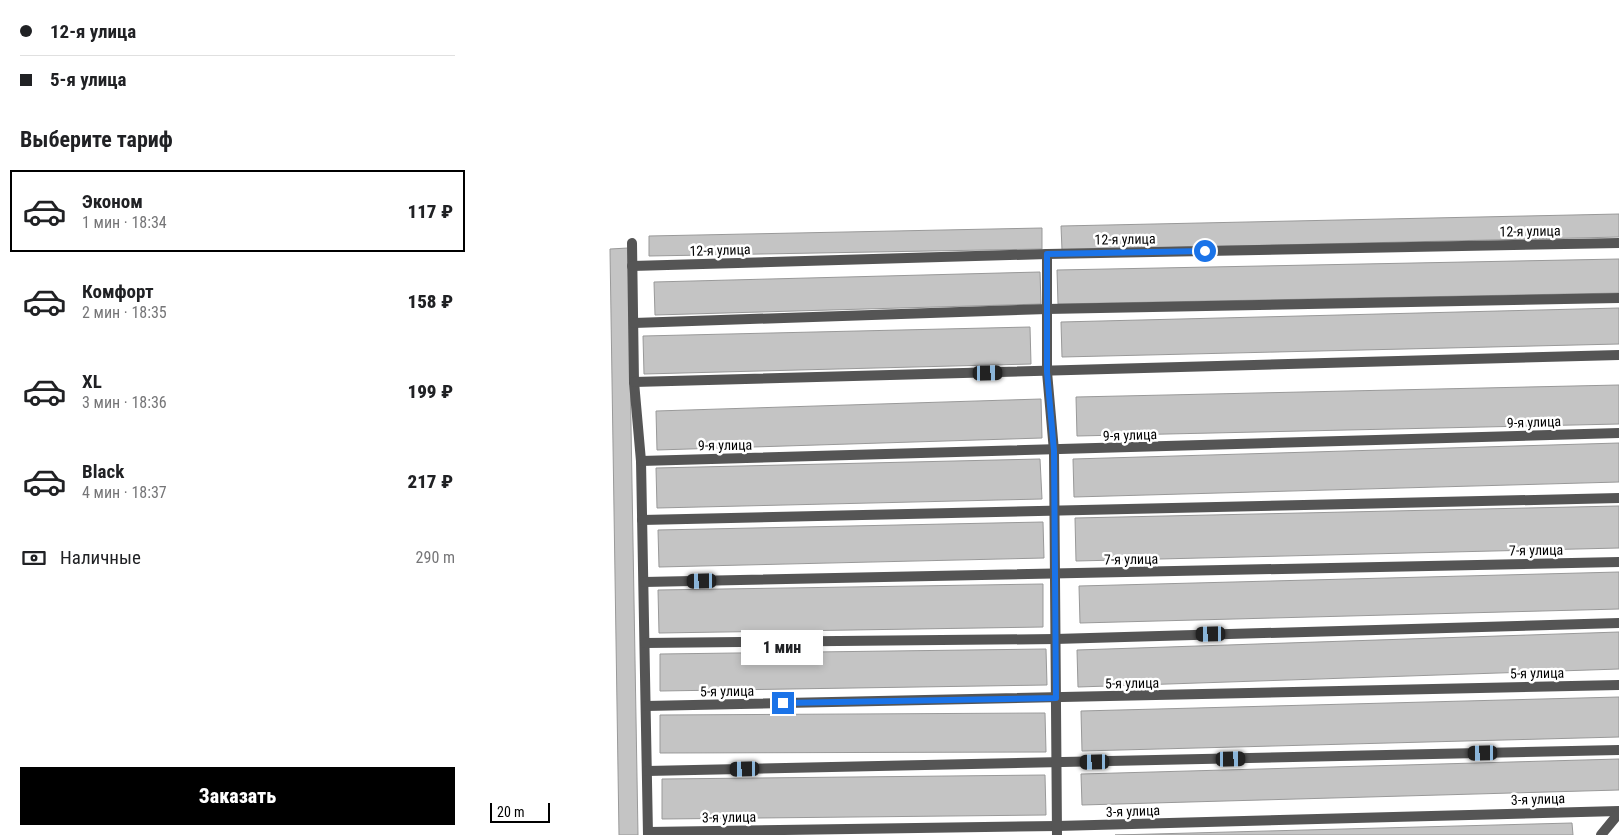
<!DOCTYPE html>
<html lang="ru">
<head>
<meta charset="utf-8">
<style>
	body { margin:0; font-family:"Roboto Condensed",sans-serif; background:#f6f6f6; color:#202124; height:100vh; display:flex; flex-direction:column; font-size:19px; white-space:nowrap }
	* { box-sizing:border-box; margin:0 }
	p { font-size:16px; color:#757577 }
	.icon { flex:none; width:28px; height:28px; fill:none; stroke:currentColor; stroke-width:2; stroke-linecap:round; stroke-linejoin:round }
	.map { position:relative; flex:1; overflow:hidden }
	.drawer { display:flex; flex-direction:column; background:#fff; width:475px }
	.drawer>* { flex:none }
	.banner { display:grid; align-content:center; height:110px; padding:0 20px; background:#fff }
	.scale { position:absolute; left:15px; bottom:12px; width:60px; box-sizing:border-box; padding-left:5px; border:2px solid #000; border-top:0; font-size:14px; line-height:18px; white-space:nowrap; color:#000; -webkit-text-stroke:4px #fff; paint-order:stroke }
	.end { position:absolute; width:22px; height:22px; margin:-11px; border:6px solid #1a73e8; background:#fff; box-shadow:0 0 0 2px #fff }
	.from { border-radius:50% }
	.bubble { position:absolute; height:35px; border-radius:0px; background:#fff; box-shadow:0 2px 8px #0003; font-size:16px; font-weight:800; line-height:35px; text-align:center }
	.car { position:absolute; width:15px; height:30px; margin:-15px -8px; border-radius:6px; box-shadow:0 0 4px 1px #0007; background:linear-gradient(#222 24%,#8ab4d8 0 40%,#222 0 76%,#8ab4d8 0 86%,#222 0) }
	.banner b { display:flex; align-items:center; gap:18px; height:48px; font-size:19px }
	.banner b+b { border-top:1px solid #e0e0e0 }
	.banner i { width:12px; height:12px; background:#202124 }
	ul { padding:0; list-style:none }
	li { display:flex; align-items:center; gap:15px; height:82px; margin:0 10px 8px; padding:0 10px; border:2px solid transparent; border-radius:0px }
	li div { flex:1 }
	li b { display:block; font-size:19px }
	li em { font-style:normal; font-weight:800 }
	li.current { border-color:#000 }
	li>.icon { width:45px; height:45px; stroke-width:1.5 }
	h2 { padding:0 20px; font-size:22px; line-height:60px }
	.pay { display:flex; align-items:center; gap:12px; height:55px; padding:0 20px; font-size:19px }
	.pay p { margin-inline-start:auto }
	.action { display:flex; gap:10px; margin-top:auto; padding:10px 20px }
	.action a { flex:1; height:58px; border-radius:0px; background:#000; color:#fff; font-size:20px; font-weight:800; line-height:58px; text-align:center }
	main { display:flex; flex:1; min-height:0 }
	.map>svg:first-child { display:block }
	.building { fill:#c4c4c4; stroke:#999 }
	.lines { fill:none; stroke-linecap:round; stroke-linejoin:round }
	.service { stroke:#555; stroke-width:10 }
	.minor { stroke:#555; stroke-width:10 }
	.route { stroke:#1a73e8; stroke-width:6 }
	.labels { text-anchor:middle; stroke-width:5; stroke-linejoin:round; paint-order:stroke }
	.street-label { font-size:14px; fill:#000; stroke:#fff }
</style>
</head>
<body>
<main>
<section class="drawer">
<div class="banner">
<b><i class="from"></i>12-я улица</b>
<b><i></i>5-я улица</b>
</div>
<h2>Выберите тариф</h2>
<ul>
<li class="current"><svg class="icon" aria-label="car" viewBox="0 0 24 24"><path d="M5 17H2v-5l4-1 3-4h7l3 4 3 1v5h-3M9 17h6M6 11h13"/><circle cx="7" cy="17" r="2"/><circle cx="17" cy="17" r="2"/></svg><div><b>Эконом</b><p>1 мин · 18:34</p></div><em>117 ₽</em></li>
<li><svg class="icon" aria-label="car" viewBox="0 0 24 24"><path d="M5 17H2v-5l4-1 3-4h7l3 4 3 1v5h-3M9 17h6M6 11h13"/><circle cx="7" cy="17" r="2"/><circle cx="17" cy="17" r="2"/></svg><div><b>Комфорт</b><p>2 мин · 18:35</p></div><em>158 ₽</em></li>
<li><svg class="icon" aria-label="car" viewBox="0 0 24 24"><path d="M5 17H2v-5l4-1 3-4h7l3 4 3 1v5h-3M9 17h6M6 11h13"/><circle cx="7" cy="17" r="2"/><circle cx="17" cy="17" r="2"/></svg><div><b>XL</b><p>3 мин · 18:36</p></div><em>199 ₽</em></li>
<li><svg class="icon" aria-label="car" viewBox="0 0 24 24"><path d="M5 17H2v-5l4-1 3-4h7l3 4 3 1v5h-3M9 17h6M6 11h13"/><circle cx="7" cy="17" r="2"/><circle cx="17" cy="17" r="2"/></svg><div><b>Black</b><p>4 мин · 18:37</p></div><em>217 ₽</em></li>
</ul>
<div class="pay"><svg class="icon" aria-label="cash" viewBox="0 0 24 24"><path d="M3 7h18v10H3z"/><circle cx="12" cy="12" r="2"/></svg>Наличные<p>290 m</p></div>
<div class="action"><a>Заказать</a></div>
</section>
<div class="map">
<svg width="1144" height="835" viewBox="0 0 1144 835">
	<rect width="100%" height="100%" fill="#fff"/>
	<g class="building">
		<polygon points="1144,214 1144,237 587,250 586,226"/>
		<polygon points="567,228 567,249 174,256 174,236"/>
		<polygon points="153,248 163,835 144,835 135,249"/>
		<polygon points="1144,259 1144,293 583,304 582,270"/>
		<polygon points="565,272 566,304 180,315 179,282"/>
		<polygon points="1144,308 1144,344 587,357 586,322"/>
		<polygon points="555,327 556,364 169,374 168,336"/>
		<polygon points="1144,385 1144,424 602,436 601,397"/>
		<polygon points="566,399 567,438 182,450 181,411"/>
		<polygon points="1144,443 1144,482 599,497 598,459"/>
		<polygon points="565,459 567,499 182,508 181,468"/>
		<polygon points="1144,506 1144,548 601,561 600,518"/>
		<polygon points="568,522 569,558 184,567 183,530"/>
		<polygon points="1144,572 1144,609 605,623 604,586"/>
		<polygon points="568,584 568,627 184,633 183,590"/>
		<polygon points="1144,632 1144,669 603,687 602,650"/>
		<polygon points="571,649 572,685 185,691 185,654"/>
		<polygon points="1144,697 1144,737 607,751 606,711"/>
		<polygon points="570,713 571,752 185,753 185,715"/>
		<polygon points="1144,759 1144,790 607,805 606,774"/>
		<polygon points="570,775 571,815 187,819 187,779"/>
		<polygon points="1097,823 1098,835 640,835"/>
	</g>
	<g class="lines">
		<g class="service">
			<polyline points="157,243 159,382 166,461 173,835"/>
			<polyline points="157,266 572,254 1144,243"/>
			<polyline points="159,323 572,309 1144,298"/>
			<polyline points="159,382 1144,355"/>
			<polyline points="166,461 1144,433"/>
			<polyline points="167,520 1144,498"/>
			<polyline points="169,582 1144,562"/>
			<polyline points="170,643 580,639 1144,623"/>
			<polyline points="171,706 1144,685"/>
			<polyline points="172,771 1144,750"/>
			<polyline points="173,832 582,826 1144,811"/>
			<polyline points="1126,835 1144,813"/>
		</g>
		<polyline class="minor" points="572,254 572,372 579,451 582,835"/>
	</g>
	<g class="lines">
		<polyline class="route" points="308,703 581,698 579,451 572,372 572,254 730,251"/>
	</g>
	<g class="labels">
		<g class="street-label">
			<text transform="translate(1055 231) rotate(-1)" y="5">12-я улица</text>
			<text transform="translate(650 239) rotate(-1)" y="5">12-я улица</text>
			<text transform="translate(245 250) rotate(-2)" y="5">12-я улица</text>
			<text transform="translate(1059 422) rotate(-2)" y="5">9-я улица</text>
			<text transform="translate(655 435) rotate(-2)" y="5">9-я улица</text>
			<text transform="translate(250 445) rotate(-1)" y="5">9-я улица</text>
			<text transform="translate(1061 550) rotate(-1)" y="5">7-я улица</text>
			<text transform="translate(656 559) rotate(-1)" y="5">7-я улица</text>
			<text transform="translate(1062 673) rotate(-1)" y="5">5-я улица</text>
			<text transform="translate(657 683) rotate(-1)" y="5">5-я улица</text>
			<text transform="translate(252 691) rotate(-1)" y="5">5-я улица</text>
			<text transform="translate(1063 799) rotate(-2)" y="5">3-я улица</text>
			<text transform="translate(658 811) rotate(-2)" y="5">3-я улица</text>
			<text transform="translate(254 817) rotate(-1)" y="5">3-я улица</text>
		</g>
	</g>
</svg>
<div class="scale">20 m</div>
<i class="end from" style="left:730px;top:251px"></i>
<i class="end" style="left:308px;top:703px"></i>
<div class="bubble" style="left:266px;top:630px;width:82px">1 мин</div>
<i class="car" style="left:513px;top:373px;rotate:89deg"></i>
<i class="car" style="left:227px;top:581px;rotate:269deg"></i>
<i class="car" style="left:736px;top:634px;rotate:269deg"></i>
<i class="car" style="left:1008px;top:753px;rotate:269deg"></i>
<i class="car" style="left:756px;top:759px;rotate:89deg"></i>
<i class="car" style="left:620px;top:762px;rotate:269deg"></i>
<i class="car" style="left:270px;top:769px;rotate:269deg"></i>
</div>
</main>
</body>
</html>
